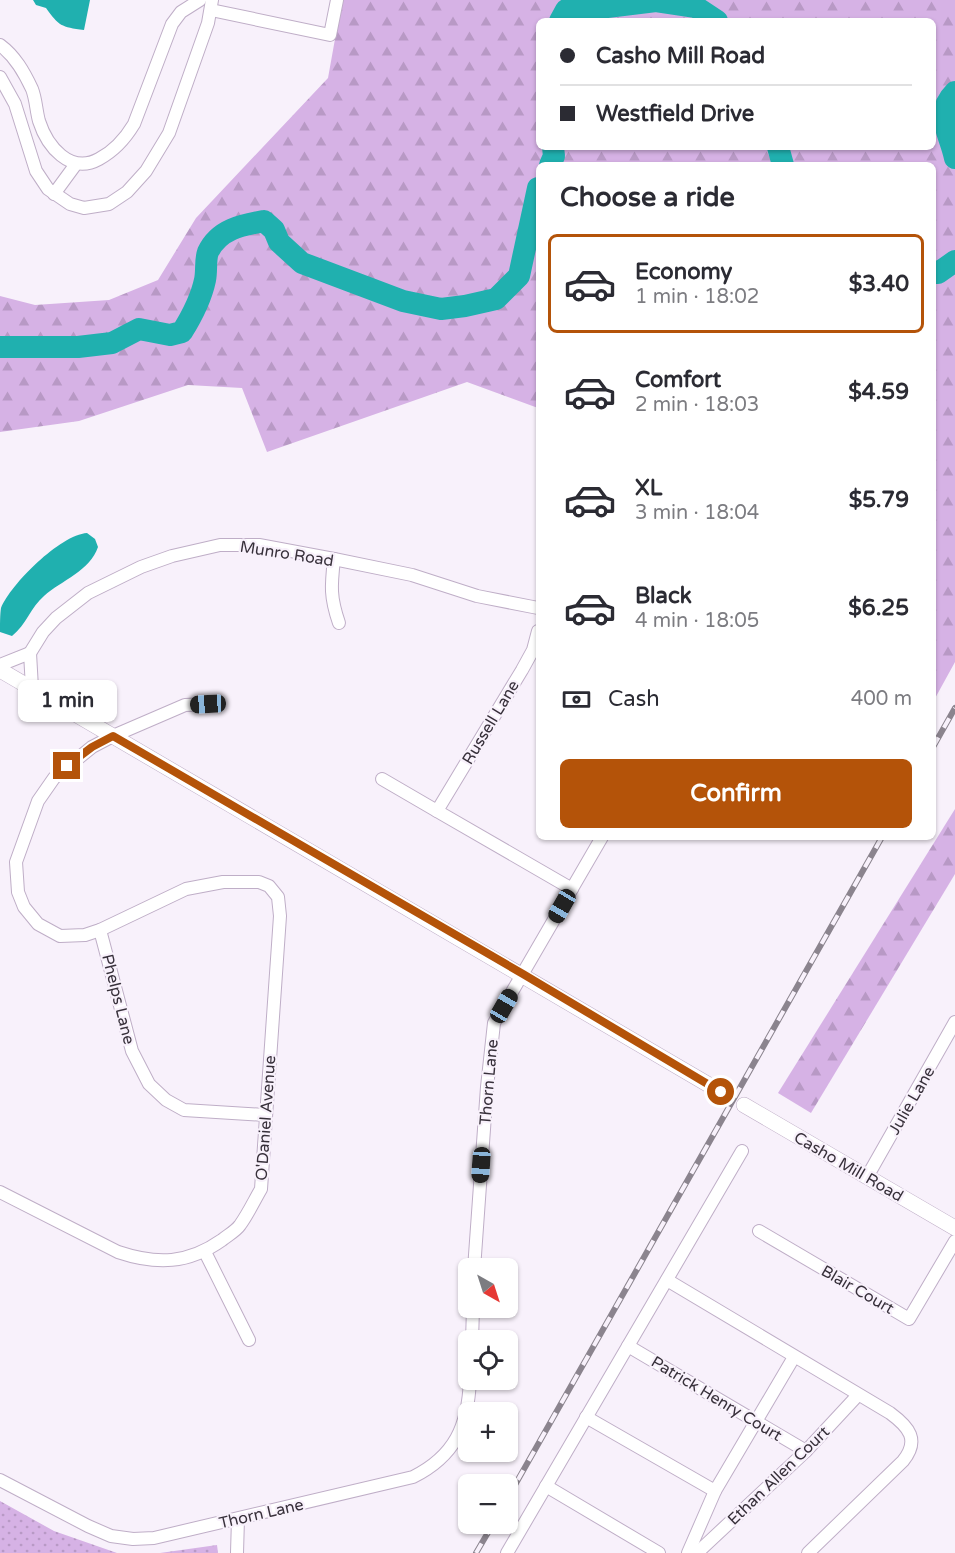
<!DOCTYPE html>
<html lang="en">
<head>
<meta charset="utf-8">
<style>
	body { margin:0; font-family:"Varela Round",sans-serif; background:#f2f2f3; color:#2b2b33; height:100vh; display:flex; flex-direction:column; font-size:22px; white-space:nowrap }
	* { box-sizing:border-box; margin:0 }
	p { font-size:20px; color:#7c7c81 }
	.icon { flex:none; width:33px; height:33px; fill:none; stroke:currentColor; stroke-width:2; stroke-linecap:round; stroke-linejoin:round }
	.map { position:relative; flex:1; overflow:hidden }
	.details { position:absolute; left:536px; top:162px; width:400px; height:678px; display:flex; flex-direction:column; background:#fff; border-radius:9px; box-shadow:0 2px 4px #0004 }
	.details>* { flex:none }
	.guide { position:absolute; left:536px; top:18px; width:400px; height:132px; border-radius:9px; box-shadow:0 2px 4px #0004; display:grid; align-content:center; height:132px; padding:0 24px; background:#fff }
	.needle { width:39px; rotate:141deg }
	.tools { position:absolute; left:458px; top:1258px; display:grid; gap:12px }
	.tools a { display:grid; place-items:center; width:60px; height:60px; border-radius:9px; background:#fff; box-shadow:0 2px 4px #0004; font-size:30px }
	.end { position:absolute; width:27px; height:27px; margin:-14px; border:8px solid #b45309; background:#fff; box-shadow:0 0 0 3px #fff }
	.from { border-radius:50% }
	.bubble { position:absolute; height:42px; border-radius:9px; background:#fff; box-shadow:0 2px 4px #0004; font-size:20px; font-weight:800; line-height:42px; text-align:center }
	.car { position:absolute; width:18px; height:36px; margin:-18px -9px; border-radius:8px; box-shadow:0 0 4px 2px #0007; background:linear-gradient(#222 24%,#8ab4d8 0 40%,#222 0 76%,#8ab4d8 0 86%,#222 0) }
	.guide b { display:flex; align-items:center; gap:21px; height:57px; font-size:22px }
	.guide b+b { border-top:2px solid #e1e1e2 }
	.guide i { width:15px; height:15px; background:#2b2b33 }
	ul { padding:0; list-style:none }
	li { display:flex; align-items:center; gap:18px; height:99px; margin:0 12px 9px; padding:0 12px; border:3px solid transparent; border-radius:9px }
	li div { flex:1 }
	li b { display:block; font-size:22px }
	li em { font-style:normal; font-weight:800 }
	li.selected { border-color:#b45309 }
	li>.icon { width:54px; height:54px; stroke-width:1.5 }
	h2 { padding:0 24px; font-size:27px; line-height:72px }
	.pay { display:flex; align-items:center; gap:15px; height:66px; padding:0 24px; font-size:22px }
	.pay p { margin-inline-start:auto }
	.button { display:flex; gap:12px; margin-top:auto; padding:12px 24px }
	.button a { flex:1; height:69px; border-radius:9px; background:#b45309; color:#fff; font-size:24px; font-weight:800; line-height:69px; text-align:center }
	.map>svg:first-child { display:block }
	.forest { fill:url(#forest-firs); fill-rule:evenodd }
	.park { fill:url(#park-dots) }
	.water { fill:#20b0af }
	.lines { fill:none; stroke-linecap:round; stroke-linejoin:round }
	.river { stroke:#20b0af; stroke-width:22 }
	.tertiary-tunnel { stroke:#d1cad4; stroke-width:15; stroke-dasharray:15 8; stroke-linecap:butt }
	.minor-casing { stroke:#bfaec7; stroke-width:14 }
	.tertiary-casing { stroke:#bfaec7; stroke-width:16 }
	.minor { stroke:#fff; stroke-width:12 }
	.tertiary { stroke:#fff; stroke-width:15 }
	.rail-casing { stroke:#8b848e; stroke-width:6 }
	.rail { stroke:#f8f1fb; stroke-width:4; stroke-dasharray:11; stroke-linecap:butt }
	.route { stroke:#b45309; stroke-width:8 }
	.labels { text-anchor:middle; stroke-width:4.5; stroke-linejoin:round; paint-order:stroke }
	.street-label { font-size:16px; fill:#37303a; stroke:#f8f1fb }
</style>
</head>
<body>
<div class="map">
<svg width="955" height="1553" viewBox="0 0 955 1553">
	<defs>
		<pattern id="forest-firs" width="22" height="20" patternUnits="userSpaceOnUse" patternTransform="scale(1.5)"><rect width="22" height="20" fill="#d6b2e5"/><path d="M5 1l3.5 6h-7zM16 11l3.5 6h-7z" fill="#b899c5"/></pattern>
		<pattern id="park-dots" width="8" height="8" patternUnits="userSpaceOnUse" patternTransform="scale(1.5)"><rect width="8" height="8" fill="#d6b2e5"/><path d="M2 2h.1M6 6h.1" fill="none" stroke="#b899c5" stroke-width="1.8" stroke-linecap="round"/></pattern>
	</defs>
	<rect width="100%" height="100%" fill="#f8f1fb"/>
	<g class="forest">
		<path d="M342,0h613v662l-22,40v-537h-395v243l-71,-26 -200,70 -25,-64 -54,-3 -109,36 -79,11v-136l35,9 74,-5 49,-20 38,-62 132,-140zM538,21h395v126h-395z"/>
		<polygon points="955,809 955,874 811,1113 778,1093"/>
	</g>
	<g class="park">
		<polygon points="0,1501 54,1531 117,1553 0,1553"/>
		<polygon points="217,1545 218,1553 160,1553"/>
	</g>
	<g class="water">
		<path d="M33,0h57l-6,30c-23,-3 -25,-4 -38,-22l-10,-3z"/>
		<path d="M87,533l8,6 3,8c-8,24 -36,33 -54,49 -13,11 -18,29 -32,40l-12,-4c0,-7 0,-18 1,-24 10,-24 59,-73 86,-75z"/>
	</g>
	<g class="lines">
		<g class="river">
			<polyline points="560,21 566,10 607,7 656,1 696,7 717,21"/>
			<path d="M955,92c-22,22 -5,41 0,66"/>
			<polyline points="778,147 783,165"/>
			<polyline points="550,165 554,156 553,147"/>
			<polyline points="933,271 938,273 955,261"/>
			<path d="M0,347h78l34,-4 27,-14 31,6 12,-3c10,-16 19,-33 23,-52 2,-9 0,-20 3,-28 11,-23 34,-27 56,-31l10,9 5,12 23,21 101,38 38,8 24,-3 31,-7 23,-23 19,-88"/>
		</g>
		<polyline class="tertiary-tunnel" points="721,1092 744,1105"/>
		<g class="minor-casing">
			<g id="minor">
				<polyline points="211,10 330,35 337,0"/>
				<path d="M0,45c15,11 24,27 32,44 4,10 4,21 7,32 8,25 31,54 60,38 15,-8 26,-20 35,-35l38,-100 9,-12 19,-12"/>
				<polyline points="0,77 15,104 36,171 48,189 70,204 84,208 109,204 127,192 146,171 169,133 208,23 212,0"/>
				<polyline points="54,194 76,164"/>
				<path d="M334,559c-3,27 -4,38 5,64"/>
				<polyline points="538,631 533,650 522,670 437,811 572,889"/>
				<polyline points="30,653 43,632 56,618 88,593 141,567 172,556 220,545 259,545 334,559 412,575 477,596 538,608"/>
				<polyline points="0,665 30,653 32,688"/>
				<polyline points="382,779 437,811"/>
				<polyline points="100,930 132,1051 149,1084 166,1100 184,1110 265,1115"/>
				<polyline points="867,1177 955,1022"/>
				<path d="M0,1192l118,60c39,13 70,12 104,-12 6,-5 14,-9 18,-15 8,-11 14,-24 21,-36l19,-273 -2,-19 -9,-11 -10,-4h-36l-37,7 -86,41 -15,5 -25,1 -22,-12 -14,-17 -6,-15 -2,-30 22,-61 16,-23 38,-31 21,-11 72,-31 23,-1"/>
				<polyline points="759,1231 909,1319 955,1241"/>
				<polyline points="205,1252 249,1340"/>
				<polyline points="474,1269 487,1087 494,1023 602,837"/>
				<path d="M667,1280l223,133c19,14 30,27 13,48l-95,92"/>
				<polyline points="472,1341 473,1308"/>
				<polyline points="628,1346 806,1451"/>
				<polyline points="586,1417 715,1491"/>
				<path d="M0,1480l88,46 23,10 22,3 21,-1 259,-61c42,-21 55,-51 57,-97"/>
				<polyline points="546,1486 659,1553"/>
				<polyline points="237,1553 238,1519"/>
				<polyline points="507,1553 742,1151"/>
				<polyline points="688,1553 715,1491 794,1357"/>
				<polyline points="697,1553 806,1451 858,1395"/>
			</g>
		</g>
		<g class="tertiary-casing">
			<g id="tertiary">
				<polyline points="0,670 721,1092"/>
				<polyline points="744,1105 955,1228"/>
			</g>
		</g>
		<use href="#minor" class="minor"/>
		<use href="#tertiary" class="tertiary"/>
		<g class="rail-casing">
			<g id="rail">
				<polyline points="933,747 955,708"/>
				<polyline points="507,1499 882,837"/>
				<polyline points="476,1553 493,1524"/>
			</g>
		</g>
		<use href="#rail" class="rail"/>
	</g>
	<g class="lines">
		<polyline class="route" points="67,766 92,747 113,736 523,974 721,1092"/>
	</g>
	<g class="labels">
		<g class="street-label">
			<text transform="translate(287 553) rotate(9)" y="6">Munro Road</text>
			<text transform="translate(490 722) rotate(-59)" y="6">Russell Lane</text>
			<text transform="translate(119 999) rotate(76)" y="6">Phelps Lane</text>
			<text transform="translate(488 1082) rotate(-85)" y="6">Thorn Lane</text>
			<text transform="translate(911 1100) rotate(-60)" y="6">Julie Lane</text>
			<text transform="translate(265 1118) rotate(-86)" y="6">O'Daniel Avenue</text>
			<text transform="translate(849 1166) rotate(30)" y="6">Casho Mill Road</text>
			<text transform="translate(858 1289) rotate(30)" y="6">Blair Court</text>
			<text transform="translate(717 1398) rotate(31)" y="6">Patrick Henry Court</text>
			<text transform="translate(778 1475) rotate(-44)" y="6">Ethan Allen Court</text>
			<text transform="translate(261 1513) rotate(-13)" y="6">Thorn Lane</text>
		</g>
	</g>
</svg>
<div class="tools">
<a><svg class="needle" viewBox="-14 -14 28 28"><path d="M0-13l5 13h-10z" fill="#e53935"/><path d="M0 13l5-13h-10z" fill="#7c7c81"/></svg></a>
<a><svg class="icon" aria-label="locate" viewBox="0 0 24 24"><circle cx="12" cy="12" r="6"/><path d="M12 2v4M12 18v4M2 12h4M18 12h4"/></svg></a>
<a>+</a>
<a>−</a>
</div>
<i class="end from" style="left:721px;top:1092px"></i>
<i class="end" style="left:67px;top:766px"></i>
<div class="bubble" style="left:18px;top:680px;width:99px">1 min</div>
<i class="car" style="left:208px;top:704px;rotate:267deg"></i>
<i class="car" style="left:562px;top:906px;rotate:210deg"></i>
<i class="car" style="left:504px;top:1006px;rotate:30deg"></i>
<i class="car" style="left:481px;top:1165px;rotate:184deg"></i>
<div class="guide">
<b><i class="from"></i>Casho Mill Road</b>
<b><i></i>Westfield Drive</b>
</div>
<section class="details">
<h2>Choose a ride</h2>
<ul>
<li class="selected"><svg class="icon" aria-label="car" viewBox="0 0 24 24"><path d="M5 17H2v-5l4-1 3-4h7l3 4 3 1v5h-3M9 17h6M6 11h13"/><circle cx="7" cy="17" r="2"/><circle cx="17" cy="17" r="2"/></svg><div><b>Economy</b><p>1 min · 18:02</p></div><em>$3.40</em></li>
<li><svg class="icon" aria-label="car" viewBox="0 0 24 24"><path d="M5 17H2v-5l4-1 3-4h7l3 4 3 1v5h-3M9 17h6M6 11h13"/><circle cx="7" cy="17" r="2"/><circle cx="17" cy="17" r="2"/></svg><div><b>Comfort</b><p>2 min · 18:03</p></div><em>$4.59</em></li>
<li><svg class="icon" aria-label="car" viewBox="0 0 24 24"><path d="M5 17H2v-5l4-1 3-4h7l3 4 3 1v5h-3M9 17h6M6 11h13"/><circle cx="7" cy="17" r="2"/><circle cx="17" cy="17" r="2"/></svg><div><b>XL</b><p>3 min · 18:04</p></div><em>$5.79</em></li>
<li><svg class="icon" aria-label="car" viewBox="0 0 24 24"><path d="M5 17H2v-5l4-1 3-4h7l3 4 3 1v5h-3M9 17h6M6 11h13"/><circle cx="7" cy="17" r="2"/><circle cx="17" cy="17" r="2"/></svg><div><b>Black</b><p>4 min · 18:05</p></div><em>$6.25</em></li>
</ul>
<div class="pay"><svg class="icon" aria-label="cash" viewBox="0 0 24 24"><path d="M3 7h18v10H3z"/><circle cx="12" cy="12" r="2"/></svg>Cash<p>400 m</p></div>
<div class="button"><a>Confirm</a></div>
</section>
</div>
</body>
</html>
